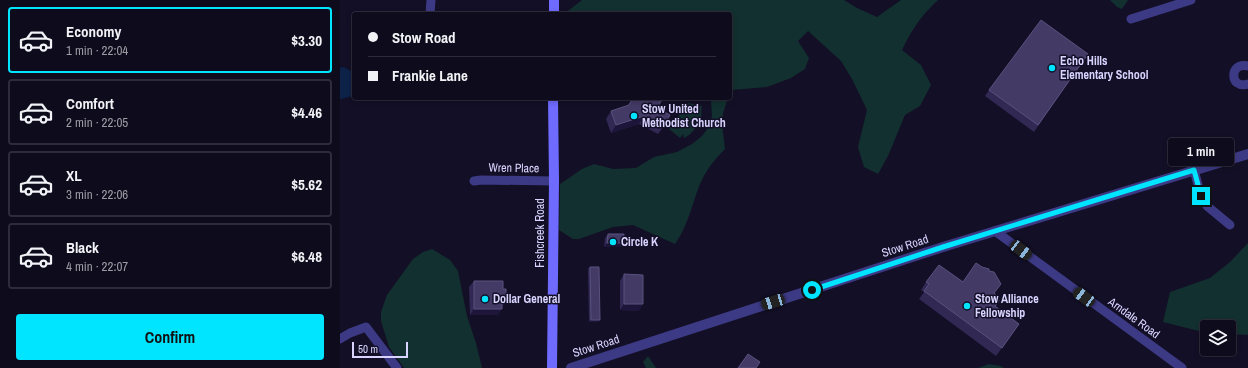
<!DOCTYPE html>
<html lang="en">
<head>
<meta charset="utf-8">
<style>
	body { margin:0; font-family:"Archivo Narrow",sans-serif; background:#171425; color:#f1f3f6; height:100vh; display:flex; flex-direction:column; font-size:15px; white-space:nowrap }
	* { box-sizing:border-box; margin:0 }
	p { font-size:13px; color:#9b9ba3 }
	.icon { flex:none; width:22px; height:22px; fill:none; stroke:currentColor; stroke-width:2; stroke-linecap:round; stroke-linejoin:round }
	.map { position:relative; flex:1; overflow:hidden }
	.details { display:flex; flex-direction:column; background:#0e0b1c; width:340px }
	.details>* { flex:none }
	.guide { position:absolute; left:12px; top:12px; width:380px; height:88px; border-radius:4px; box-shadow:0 2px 6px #0003,0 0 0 1px #2e2b3b; display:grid; align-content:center; height:88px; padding:0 16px; background:#0e0b1c }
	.tools { position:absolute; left:860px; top:320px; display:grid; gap:8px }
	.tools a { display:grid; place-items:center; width:36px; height:36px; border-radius:4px; background:#0e0b1c; box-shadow:0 2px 6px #0003,0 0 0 1px #2e2b3b; font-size:20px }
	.scale { position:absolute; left:12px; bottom:10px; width:56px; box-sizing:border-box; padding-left:4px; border:2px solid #d9d4ff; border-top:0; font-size:11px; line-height:14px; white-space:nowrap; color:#d9d4ff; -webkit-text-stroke:3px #130f26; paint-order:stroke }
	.end { position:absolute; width:18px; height:18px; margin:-9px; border:5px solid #00e5ff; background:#111; box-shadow:0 0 0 2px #111 }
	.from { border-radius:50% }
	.bubble { position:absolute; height:28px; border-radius:4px; background:#0e0b1c; box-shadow:0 2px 6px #0003,0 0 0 1px #2e2b3b; font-size:13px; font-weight:700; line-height:28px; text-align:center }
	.car { position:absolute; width:12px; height:24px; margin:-12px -6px; border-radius:5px; box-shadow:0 0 3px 1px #0007; background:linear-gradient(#222 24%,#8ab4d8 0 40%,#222 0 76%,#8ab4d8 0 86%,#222 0) }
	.guide b { display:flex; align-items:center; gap:14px; height:38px; font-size:15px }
	.guide b+b { border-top:1px solid #2e2b3b }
	.guide i { width:10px; height:10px; background:#f1f3f6 }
	ul { padding:7px 0 0; list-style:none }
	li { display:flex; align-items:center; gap:12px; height:66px; margin:0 8px 6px; padding:0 8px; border:2px solid #2e2b3b; border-radius:4px }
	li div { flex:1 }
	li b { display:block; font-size:15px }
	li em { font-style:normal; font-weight:700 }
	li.active { border-color:#00e5ff }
	li>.icon { width:36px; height:36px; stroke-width:1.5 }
	.cta { display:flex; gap:8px; margin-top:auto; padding:8px 16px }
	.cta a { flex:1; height:46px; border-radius:4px; background:#00e5ff; color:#111; font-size:16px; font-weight:700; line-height:46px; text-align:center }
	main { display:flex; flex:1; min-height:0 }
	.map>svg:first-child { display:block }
	.green { fill:#12302f }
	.water { fill:#0c2248 }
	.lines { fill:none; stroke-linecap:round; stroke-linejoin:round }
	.minor { stroke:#3d3a85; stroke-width:9 }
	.tertiary { stroke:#3d3a85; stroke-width:10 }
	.secondary { stroke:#6f6bff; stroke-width:10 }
	.wall { fill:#312854 }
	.shaded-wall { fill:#1d163a }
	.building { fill:#433a66; stroke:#5a527e }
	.route { stroke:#00e5ff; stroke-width:5 }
	.poi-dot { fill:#00e5ff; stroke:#130f26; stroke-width:1.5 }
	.labels { text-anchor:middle; stroke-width:3; stroke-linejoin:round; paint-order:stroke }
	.poi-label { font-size:12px; font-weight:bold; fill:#d9d4ff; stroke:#130f26; text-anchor:start }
	.street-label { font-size:12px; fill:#d9d4ff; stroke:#130f26 }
</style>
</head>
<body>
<main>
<section class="details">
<ul>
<li class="active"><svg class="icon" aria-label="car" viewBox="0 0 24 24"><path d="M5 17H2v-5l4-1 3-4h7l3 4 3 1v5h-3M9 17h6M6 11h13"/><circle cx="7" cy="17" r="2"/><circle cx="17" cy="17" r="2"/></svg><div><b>Economy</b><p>1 min · 22:04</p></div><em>$3.30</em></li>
<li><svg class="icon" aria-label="car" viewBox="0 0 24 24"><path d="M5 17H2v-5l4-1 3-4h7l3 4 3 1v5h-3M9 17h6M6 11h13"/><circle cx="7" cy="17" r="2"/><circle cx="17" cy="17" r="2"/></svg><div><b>Comfort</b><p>2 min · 22:05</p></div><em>$4.46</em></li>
<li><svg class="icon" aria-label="car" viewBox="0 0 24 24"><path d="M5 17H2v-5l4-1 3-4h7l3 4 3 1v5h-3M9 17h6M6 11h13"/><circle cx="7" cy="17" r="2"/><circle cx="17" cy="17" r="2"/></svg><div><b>XL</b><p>3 min · 22:06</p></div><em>$5.62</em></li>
<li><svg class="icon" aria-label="car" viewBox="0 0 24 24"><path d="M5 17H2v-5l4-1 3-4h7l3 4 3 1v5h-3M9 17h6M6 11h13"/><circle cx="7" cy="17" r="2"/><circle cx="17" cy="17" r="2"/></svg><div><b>Black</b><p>4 min · 22:07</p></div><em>$6.48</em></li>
</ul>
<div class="cta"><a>Confirm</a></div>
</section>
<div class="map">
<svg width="908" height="368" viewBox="0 0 908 368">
	<rect width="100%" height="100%" fill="#130f26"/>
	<g class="green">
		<path d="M242,0h262l13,8 20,9 24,-17h37c-17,16 -26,29 -36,50l19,15 10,20 -11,21 -15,9 -17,41 -10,18 -14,-7 -6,-20 9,-37 -15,-31 -11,-18 -33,-30 -10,10 11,17 -4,11 -14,9 -24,9 -36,3 -1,2v-78h-166z"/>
		<polygon points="770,0 788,0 782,9 777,7"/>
		<path d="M373,98h15l-5,15 -1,12 3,24c-10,10 -19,21 -25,35 -8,20 -12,42 -25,60l-42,-19 -20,2 -34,12h-6l-14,-9 1,-46 22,-15 12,-5 19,5 23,-1 18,-11 23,-5 15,-8 10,-8 6,-8 4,-12 -1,-15z"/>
		<path d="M348,103l14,3c-1,4 0,9 -1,13 -1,5 -12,18 -17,19l-1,-4 -3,4 -11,-9z"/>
		<polygon points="908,243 908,335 889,334 889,327 867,327 867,333 823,322 830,292 870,278 890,262"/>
		<polygon points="92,249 110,260 118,271 127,316 136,343 142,368 64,368 49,347 41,321 41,312 47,295 73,259 83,252"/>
		<polygon points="308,356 316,368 306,368 303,362"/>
		<polygon points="649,364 661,366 664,368 638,368"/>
	</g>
	<polygon class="water" points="3,67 14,72 14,96 0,99 0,68"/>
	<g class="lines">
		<g class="minor">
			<polyline points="90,14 91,0"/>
			<polyline points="791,19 851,0"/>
			<path d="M908,66c-19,-5 -19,24 0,18"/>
			<polyline points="854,170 861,196 867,206 890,225"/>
			<polyline points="134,181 141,180 214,181"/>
			<polyline points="655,231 842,368"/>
			<polyline points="0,339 10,333 26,327 57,368"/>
		</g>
		<polyline class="tertiary" points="231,368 603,247 908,154"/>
		<g class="secondary">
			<polyline points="214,14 214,0"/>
			<polyline points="212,368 214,181 213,98"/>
		</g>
	</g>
	<g class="wall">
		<polygon points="748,54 694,132 645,96 649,90"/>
		<polygon points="293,98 298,98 300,99 300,98 323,98 317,108 324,126 318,134 299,124 271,133 266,119 271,111 287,106"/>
		<polygon points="268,234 281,247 264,247 265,238"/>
		<polygon points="250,267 258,322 249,322 248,269"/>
		<polygon points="649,271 654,294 659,301 655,307 679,324 656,356 579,299 584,292 581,290 586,282 623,282"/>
		<polygon points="284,274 299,311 280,310 280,281"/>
		<polygon points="134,281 163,289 166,301 162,307 158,315 130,315 129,287"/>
	</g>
	<g class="shaded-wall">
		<polygon points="304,116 299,124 271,133 276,125"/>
		<polygon points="267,243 284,243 281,247 264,247"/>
		<polygon points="162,301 166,301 162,307"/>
		<polygon points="284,304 303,304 299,311 280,310"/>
		<polygon points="134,309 162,309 158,315 130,315"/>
		<polygon points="251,320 260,320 258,322 249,322"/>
	</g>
	<g class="building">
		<polygon points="701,20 748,54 698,125 649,90"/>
		<polygon points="293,98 298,98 301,99 301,98 323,98 317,108 330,115 324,126 304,116 276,125 271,111 289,105"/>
		<polygon points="268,234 284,234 284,243 267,243"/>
		<polygon points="636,263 642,267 649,269 649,271 654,272 661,284 654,293 658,297 659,301 655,306 679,324 662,348 584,291 589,284 586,282 599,265 623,282"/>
		<polygon points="250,267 259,267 260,320 251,320"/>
		<polygon points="284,274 303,275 303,304 284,304"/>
		<polygon points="134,281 163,281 163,289 166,289 166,301 162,301 162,309 134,309"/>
		<polygon points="408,354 420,362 416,368 398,368"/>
	</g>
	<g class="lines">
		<polyline class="route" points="472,290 603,247 854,170 861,196"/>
	</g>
	<g class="poi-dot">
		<circle cx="712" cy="68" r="4"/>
		<circle cx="294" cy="116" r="4"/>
		<circle cx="273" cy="242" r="4"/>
		<circle cx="145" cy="299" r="4"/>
		<circle cx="627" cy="306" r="4"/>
	</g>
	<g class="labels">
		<g class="poi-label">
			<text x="720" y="65">Echo Hills<tspan x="720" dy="14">Elementary School</tspan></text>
			<text x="302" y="113">Stow United<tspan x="302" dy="14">Methodist Church</tspan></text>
			<text x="281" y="246">Circle K</text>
			<text x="153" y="303">Dollar General</text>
			<text x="635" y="303">Stow Alliance<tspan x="635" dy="14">Fellowship</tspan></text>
		</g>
		<g class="street-label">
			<text transform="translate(174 168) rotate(1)" y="4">Wren Place</text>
			<text transform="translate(200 233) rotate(-90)" y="4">Fishcreek Road</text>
			<text transform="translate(565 246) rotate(-18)" y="4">Stow Road</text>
			<text transform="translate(794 318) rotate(36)" y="4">Arndale Road</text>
			<text transform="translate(256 346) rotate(-18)" y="4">Stow Road</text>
		</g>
	</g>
</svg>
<div class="tools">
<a><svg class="icon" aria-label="layers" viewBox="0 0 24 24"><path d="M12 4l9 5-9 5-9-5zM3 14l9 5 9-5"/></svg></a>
</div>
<div class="scale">50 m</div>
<i class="end from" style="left:472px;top:290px"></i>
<i class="end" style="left:861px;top:196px"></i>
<div class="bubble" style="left:828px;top:138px;width:66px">1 min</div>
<i class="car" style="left:681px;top:250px;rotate:127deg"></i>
<i class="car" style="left:744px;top:297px;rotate:306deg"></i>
<i class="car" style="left:433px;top:302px;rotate:253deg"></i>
<div class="guide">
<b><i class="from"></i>Stow Road</b>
<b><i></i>Frankie Lane</b>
</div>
</div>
</main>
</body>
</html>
